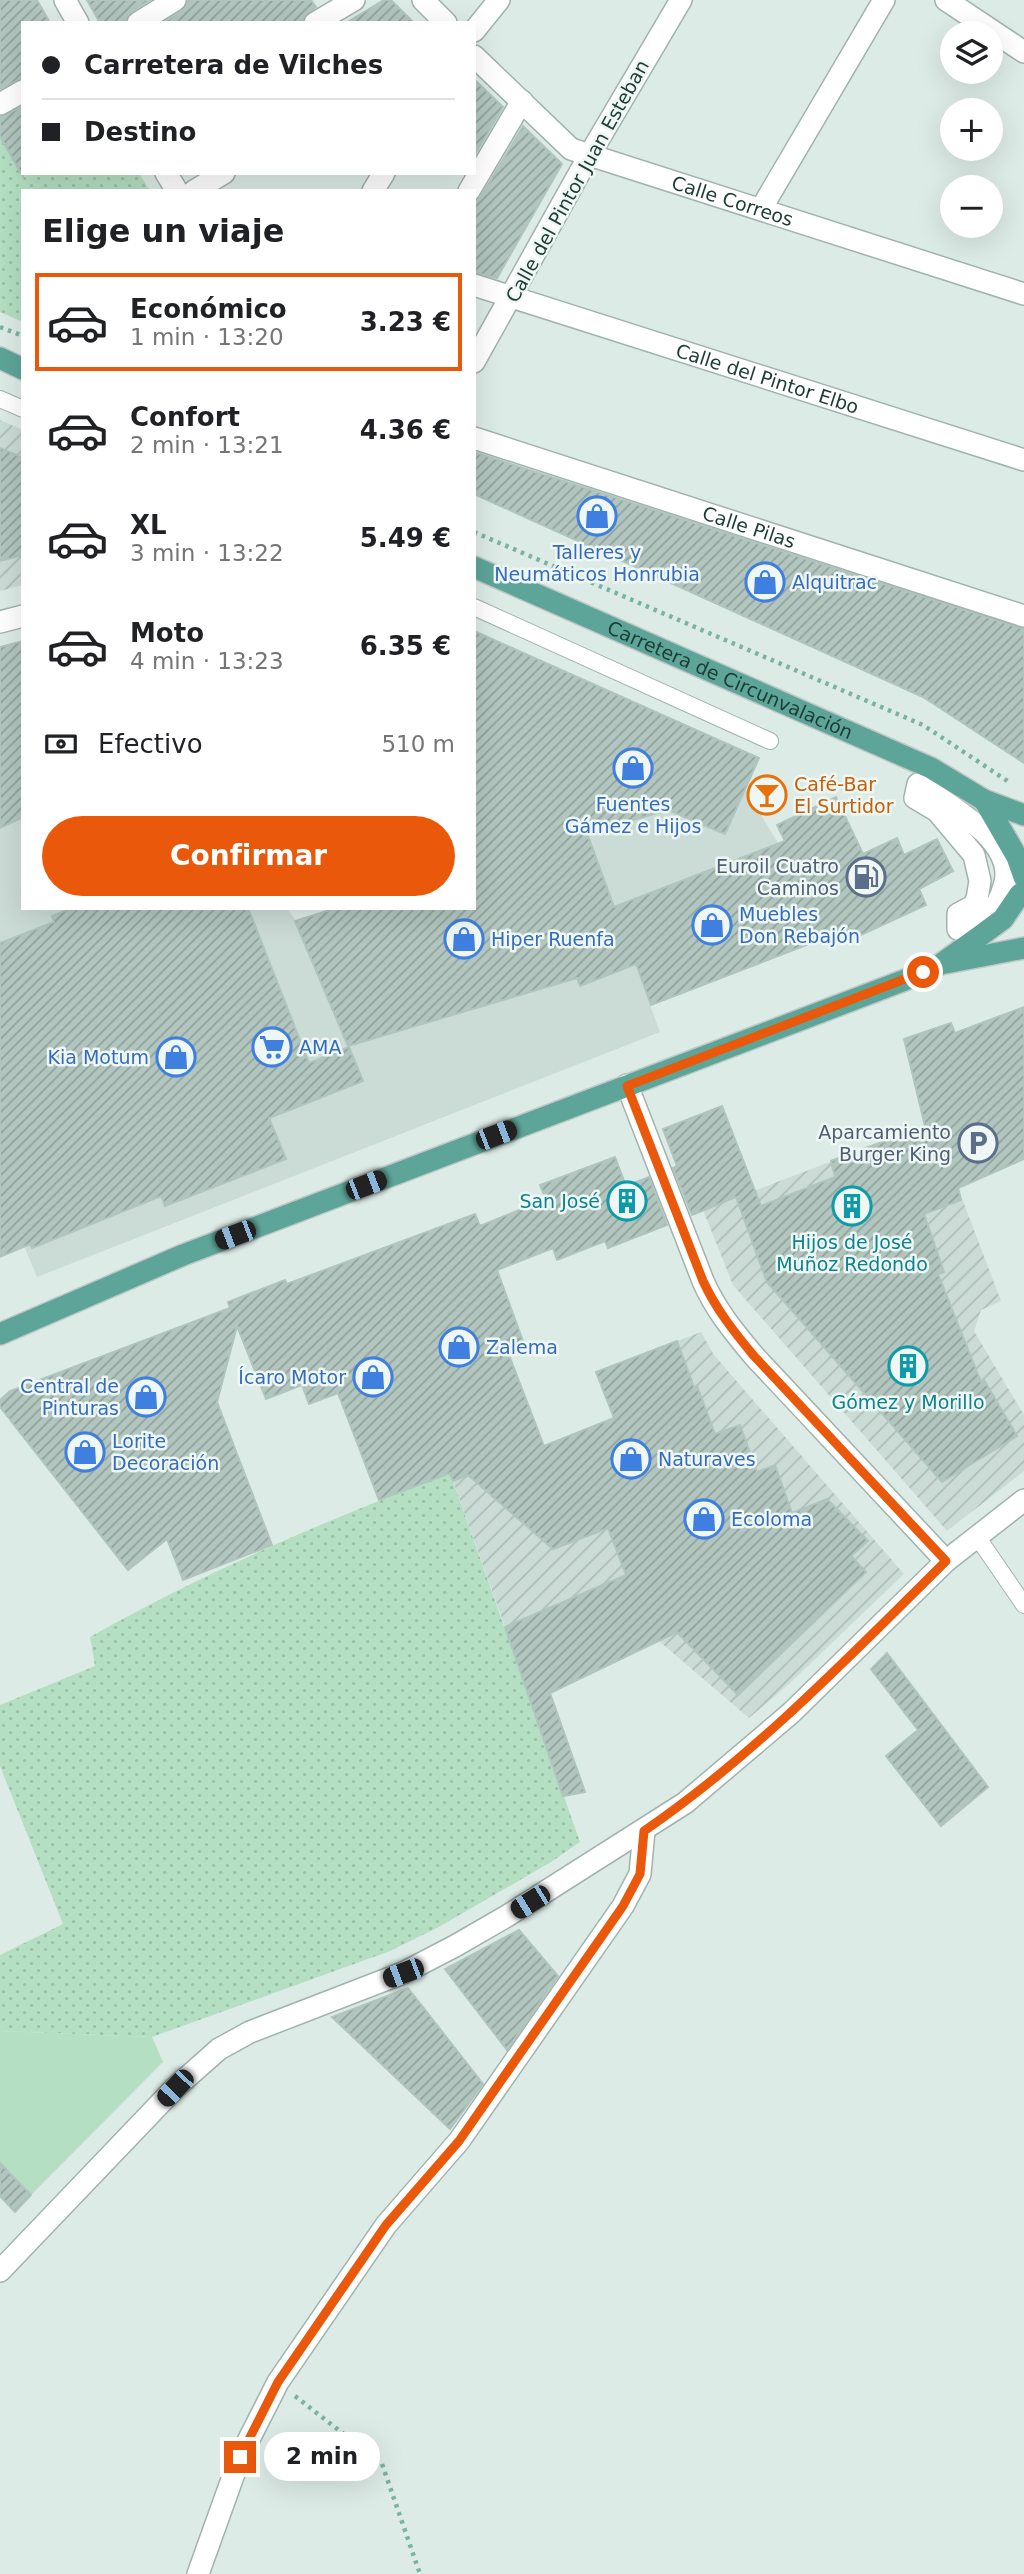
<!DOCTYPE html>
<html lang="es">
<head>
<meta charset="utf-8">
<style>
	body { margin:0; font-family:"DejaVu Sans",sans-serif; background:#f2f2f2; color:#202124; height:100vh; display:flex; flex-direction:column; font-size:26px; white-space:nowrap }
	* { box-sizing:border-box; margin:0 }
	p { font-size:23px; color:#757577 }
	.icon { flex:none; width:38px; height:38px; fill:none; stroke:currentColor; stroke-width:2; stroke-linecap:round; stroke-linejoin:round }
	.map { position:relative; flex:1; overflow:hidden }
	.side { position:absolute; left:21px; top:189px; width:455px; height:721px; display:flex; flex-direction:column; background:#fff; border-radius:0px; box-shadow:0 7px 28px #0002 }
	.side>* { flex:none }
	.banner { position:absolute; left:21px; top:21px; width:455px; height:154px; border-radius:0px; box-shadow:0 7px 28px #0002; display:grid; align-content:center; height:154px; padding:0 21px; background:#fff }
	.controls { position:absolute; left:940px; top:21px; display:grid; gap:14px }
	.controls a { display:grid; place-items:center; width:63px; height:63px; border-radius:50%; background:#fff; box-shadow:0 7px 28px #0002; font-size:35px }
	.end { position:absolute; width:32px; height:32px; margin:-16px; border:9px solid #ea580c; background:#fff; box-shadow:0 0 0 4px #fff }
	.from { border-radius:50% }
	.bubble { position:absolute; height:49px; border-radius:24px; background:#fff; box-shadow:0 7px 28px #0002; font-size:23px; font-weight:700; line-height:49px; text-align:center }
	.car { position:absolute; width:21px; height:42px; margin:-21px -10px; border-radius:9px; box-shadow:0 0 5px 2px #0007; background:linear-gradient(#222 24%,#8ab4d8 0 40%,#222 0 76%,#8ab4d8 0 86%,#222 0) }
	.banner b { display:flex; align-items:center; gap:24px; height:66px; font-size:26px }
	.banner b+b { border-top:2px solid #e0e0e0 }
	.banner i { width:18px; height:18px; background:#202124 }
	ul { padding:0; list-style:none }
	li { display:flex; align-items:center; gap:21px; height:98px; margin:0 14px 10px; padding:0 7px; border:4px solid transparent; border-radius:0px }
	li div { flex:1 }
	li b { display:block; font-size:26px }
	li em { font-style:normal; font-weight:700 }
	li.current { border-color:#ea580c }
	li>.icon { width:63px; height:63px; stroke-width:1.5 }
	h2 { padding:0 21px; font-size:32px; line-height:84px }
	.pay { display:flex; align-items:center; gap:18px; height:77px; padding:0 21px; font-size:26px }
	.pay p { margin-inline-start:auto }
	.cta { display:flex; gap:14px; margin-top:auto; padding:14px 21px }
	.cta a { flex:1; height:80px; border-radius:42px; background:#ea580c; color:#fff; font-size:28px; font-weight:700; line-height:80px; text-align:center }
	.map>svg:first-child { display:block }
	.built { fill:#cbdbd5 }
	.industrial { fill:url(#industrial-furrows) }
	.grass { fill:url(#grass-dots) }
	.pitch { fill:#b4dfc2 }
	.building { fill:url(#building-hatch); stroke:#afc5be; stroke-width:2 }
	.lines { fill:none; stroke-linecap:round; stroke-linejoin:round }
	.service-casing { stroke:#a0b3ae; stroke-width:18 }
	.pedestrian-casing { stroke:#a0b3ae; stroke-width:24 }
	.minor-casing { stroke:#a0b3ae; stroke-width:24 }
	.tertiary-casing { stroke:#a0b3ae; stroke-width:24 }
	.primary-casing { stroke:#c0c8c7; stroke-width:24 }
	.path { stroke:#7bb2a4; stroke-width:4.5; stroke-dasharray:3.5 5; stroke-linecap:butt }
	.service { stroke:#fff; stroke-width:16 }
	.pedestrian { stroke:#fff; stroke-width:21 }
	.minor { stroke:#fff; stroke-width:21 }
	.tertiary { stroke:#fff; stroke-width:21 }
	.primary { stroke:#5da598; stroke-width:21 }
	.route { stroke:#ea580c; stroke-width:9 }
	.labels { text-anchor:middle; stroke-width:5; stroke-linejoin:round; paint-order:stroke }
	.street-label { font-size:19px; fill:#1e3c36; stroke:#eef7f3 }
	.shop-label { font-size:19px; fill:#366cbe; stroke:#eef7f3; text-anchor:start }
	.food-label { font-size:19px; fill:#c56008; stroke:#eef7f3; text-anchor:start }
	.service-label { font-size:19px; fill:#4e5e75; stroke:#eef7f3; text-anchor:end }
	.culture-label { font-size:19px; fill:#0d838f; stroke:#eef7f3 }
</style>
</head>
<body>
<div class="map">
<svg width="1024" height="2574" viewBox="0 0 1024 2574">
	<defs>
		<pattern id="industrial-furrows" width="10" height="10" patternUnits="userSpaceOnUse" patternTransform="scale(1.75)"><rect width="10" height="10" fill="#cbdbd5"/><path d="M-1 1l2-2M0 10L10 0M9 11l2-2" fill="none" stroke="#aebdb7"/></pattern>
		<pattern id="grass-dots" width="8" height="8" patternUnits="userSpaceOnUse" patternTransform="scale(1.75)"><rect width="8" height="8" fill="#b4dfc2"/><path d="M2 2h.1M6 6h.1" fill="none" stroke="#9ac0a7" stroke-width="1.8" stroke-linecap="round"/></pattern>
		<pattern id="building-hatch" width="6" height="6" patternUnits="userSpaceOnUse" patternTransform="scale(1.75)"><rect width="6" height="6" fill="#b2c6bf"/><path d="M-1 1l2-2M0 6l6-6M5 7l2-2" fill="none" stroke="#90a29c"/></pattern>
	</defs>
	<rect width="100%" height="100%" fill="#ddebe6"/>
	<polygon class="built" points="558,668 758,758 745,789 778,843 614,907 660,1032 37,1277 5,1200 0,1196 0,828 23,817 23,908 287,908 295,920 336,908 474,908 474,852"/>
	<g class="industrial">
		<polygon points="0,420 23,430 23,585 0,591"/>
		<polygon points="925,1126 951,1191 958,1188 1001,1301 981,1310 974,1331 1024,1415 1024,1471 947,1531 733,1285 703,1210"/>
		<polygon points="701,1332 714,1355 904,1574 789,1684 749,1718 597,1588 505,1627 453,1481 614,1418 596,1372"/>
	</g>
	<g class="grass">
		<polygon points="0,136 23,173 139,173 150,191 23,191 23,322 0,312"/>
		<path d="M450,1473l130,369 -29,20 -114,66 -47,23 -238,86 -152,-6v-76l63,-31 -63,-158v-61l95,-39 -5,-29c113,-64 239,-118 360,-164z"/>
	</g>
	<polygon class="pitch" points="0,2031 152,2037 163,2062 31,2195 0,2163"/>
	<g class="building">
		<polygon points="0,0 37,0 50,23 23,23 23,78 0,89"/>
		<polygon points="87,0 150,0 131,12 125,23 100,23"/>
		<polygon points="188,0 311,0 316,7 304,16 302,23 163,23 182,11"/>
		<polygon points="384,0 391,0 414,23 346,23"/>
		<polygon points="474,79 503,107 474,156"/>
		<polygon points="23,106 23,177 0,136 0,117"/>
		<polygon points="523,126 562,164 497,278 474,272 474,203 480,198"/>
		<polygon points="0,448 23,458 23,555 0,561"/>
		<polygon points="474,452 1024,629 1024,763 923,697 474,494"/>
		<polygon points="474,631 759,758 725,834 668,810 587,833 614,907 785,841 777,825 836,797 863,854 897,838 904,855 937,839 953,871 919,889 926,905 850,940 845,930 651,1005 636,964 580,986 577,978 348,1046 295,921 336,908 474,908"/>
		<polygon points="23,641 23,817 0,828 0,647"/>
		<polygon points="71,908 248,908 309,1063 349,1047 363,1081 269,1118 286,1159 165,1206 161,1196 32,1248 30,1244 0,1257 0,943 54,922 52,916"/>
		<polygon points="1024,1007 1024,1159 958,1188 961,1200 924,1214 944,1272 938,1274 981,1382 984,1380 1017,1436 942,1482 767,1282 736,1197 692,1215 673,1168 677,1166 663,1129 722,1106 761,1206 835,1177 831,1161 925,1126 904,1039 951,1023 955,1033"/>
		<polygon points="615,1157 626,1186 649,1177 667,1225 608,1248 605,1241 557,1260 553,1248 497,1270 524,1344 507,1350 544,1446 614,1418 596,1372 677,1341 694,1387 697,1386 715,1434 740,1425 757,1472 775,1465 792,1513 827,1499 868,1541 851,1556 866,1572 738,1695 677,1632 550,1693 585,1792 563,1796 505,1627 626,1575 608,1528 553,1549 468,1475 453,1481 450,1473 379,1500 338,1393 309,1404 302,1385 266,1399 237,1326 217,1402 272,1545 183,1580 167,1539 128,1570 0,1407 0,1400 10,1391 230,1308 228,1302 285,1280 287,1284 475,1214 480,1226 546,1199 540,1185"/>
		<polygon points="887,1653 988,1787 941,1826 886,1756 918,1730 871,1669"/>
		<polygon points="519,1930 558,1976 507,2050 445,1969"/>
		<polygon points="408,1988 483,2084 450,2129 332,2017"/>
		<polygon points="0,2163 31,2195 15,2212 0,2196"/>
	</g>
	<g class="lines">
		<g class="service-casing">
			<g id="service">
				<polyline points="0,399 23,409"/>
				<polyline points="474,607 770,741"/>
				<polyline points="976,1535 1024,1605"/>
			</g>
		</g>
		<g class="pedestrian-casing">
			<g id="pedestrian">
				<polyline points="194,191 224,173"/>
				<polyline points="373,191 384,173"/>
				<path d="M918,784c29,20 101,58 86,102 -3,11 -7,21 -16,28 -9,6 -20,9 -30,15v-15l15,-8 4,-7 3,-18 -6,-26 -37,-44 -22,-13z"/>
			</g>
		</g>
		<g class="minor-casing">
			<g id="minor">
				<polyline points="65,0 78,23"/>
				<polyline points="423,0 446,23"/>
				<polyline points="946,0 1024,52"/>
				<polyline points="138,23 175,0"/>
				<polyline points="315,23 354,0"/>
				<polyline points="474,31 499,0"/>
				<path id="s1" d="M474,56l97,93 453,145"/>
				<polyline points="0,104 23,91"/>
				<polyline points="590,154 681,0"/>
				<polyline points="166,173 177,191"/>
				<polyline points="469,191 522,101"/>
				<polyline points="761,209 884,0"/>
				<path id="s2" d="M474,285l550,175"/>
				<path id="s3" d="M474,438l550,178"/>
				<polyline points="0,622 23,616"/>
				<path d="M627,1085l76,196c12,28 31,51 51,75l192,205"/>
				<polyline points="0,2271 175,2088 219,2049 250,2032 403,1973 455,1946 507,1916 685,1803 791,1713 946,1561 1024,1500"/>
				<polyline points="198,2574 240,2457 278,2382 386,2225 459,2141 623,1906 640,1874 644,1831"/>
			</g>
		</g>
		<g class="tertiary-casing">
			<polyline id="tertiary" points="474,362 590,154"/>
		</g>
		<g class="primary-casing">
			<g id="primary">
				<polyline points="0,358 23,369"/>
				<path id="s4" d="M474,567l457,201 53,32 40,15"/>
				<polyline points="984,800 1017,857 1024,877"/>
				<polyline points="946,963 1024,948"/>
				<polyline points="0,1334 183,1255 905,980 941,964 980,936 1003,919 1020,894"/>
			</g>
		</g>
		<g class="path">
			<polyline points="0,327 23,336"/>
			<polyline points="474,532 923,725 1009,782"/>
			<polyline points="295,2396 382,2464 420,2574"/>
		</g>
		<use href="#service" class="service"/>
		<use href="#pedestrian" class="pedestrian"/>
		<use href="#minor" class="minor"/>
		<use href="#tertiary" class="tertiary"/>
		<use href="#primary" class="primary"/>
	</g>
	<g class="lines">
		<path class="route" d="M240,2457l38,-75 108,-157 73,-84 164,-235 17,-32 4,-43c111,-76 206,-175 302,-270l-192,-205c-20,-24 -38,-47 -51,-75l-76,-195 296,-114"/>
	</g>
	<defs>
		<g id="shop-ring" transform="scale(2.0125)"><circle r="9.5" fill="#eef7f3" stroke="#3f7fe0" stroke-width="1.5"/><path d="M-5-2.5h2.3a2.7 3.5 0 0 1 5.4 0H5L5.5 6h-11ZM-1.5-2.5h3a1.5 2.3 0 0 0-3 0Z" fill="#3f7fe0"/></g>
		<g id="bar-ring" transform="scale(2.0125)"><circle r="9.5" fill="#eef7f3" stroke="#e8710a" stroke-width="1.5"/><path d="M-6-5H6L.8 .8V4.5H3.5V6h-7V4.5H-.8V.8Z" fill="#e8710a"/></g>
		<g id="fuel-ring" transform="scale(2.0125)"><circle r="9.5" fill="#eef7f3" stroke="#5c6f8a" stroke-width="1.5"/><path d="M-5.5-6h7V0h2V4h1.3V-2.5L3-4.5l.8-.8L6-3V5H2.5V1h-1V6h-7ZM-4.2-4.7v3.2H.2V-4.7Z" fill="#5c6f8a"/></g>
		<g id="supermarket-ring" transform="scale(2.0125)"><circle r="9.5" fill="#eef7f3" stroke="#3f7fe0" stroke-width="1.5"/><path d="M-6-5.5h2.5l.6 2H6L4.5 2H-2.5L-4.4-4H-6ZM-1.5 3.2a1.3 1.3 0 1 0 .1 0ZM3 3.2a1.3 1.3 0 1 0 .1 0Z" fill="#3f7fe0"/></g>
		<g id="parking-ring" transform="scale(2.0125)"><circle r="9.5" fill="#eef7f3" stroke="#5c6f8a" stroke-width="1.5"/><path d="M-3.5-5.5H1a3.5 3.5 0 0 1 0 7H-1V5.5H-3.5ZM-1-3.4V-.6H.8a1.4 1.4 0 0 0 0-2.8Z" fill="#5c6f8a"/></g>
		<g id="building-ring" transform="scale(2.0125)"><circle r="9.5" fill="#eef7f3" stroke="#0f9aa8" stroke-width="1.5"/><path d="M-4-6H4V6H1V3H-1V6H-4ZM-2.5-4.3h1.7v1.8h-1.7ZM.8-4.3h1.7v1.8H.8ZM-2.5-1h1.7V.8h-1.7ZM.8-1h1.7V.8H.8Z" fill="#0f9aa8"/></g>
	</defs>
	<g fill-rule="evenodd">
		<use href="#shop-ring" x="597" y="516"/>
		<use href="#shop-ring" x="765" y="582"/>
		<use href="#shop-ring" x="633" y="768"/>
		<use href="#bar-ring" x="767" y="795"/>
		<use href="#fuel-ring" x="866" y="877"/>
		<use href="#shop-ring" x="712" y="925"/>
		<use href="#shop-ring" x="464" y="939"/>
		<use href="#supermarket-ring" x="272" y="1047"/>
		<use href="#shop-ring" x="176" y="1057"/>
		<use href="#parking-ring" x="978" y="1143"/>
		<use href="#building-ring" x="627" y="1201"/>
		<use href="#building-ring" x="852" y="1206"/>
		<use href="#shop-ring" x="459" y="1347"/>
		<use href="#building-ring" x="908" y="1366"/>
		<use href="#shop-ring" x="373" y="1377"/>
		<use href="#shop-ring" x="146" y="1397"/>
		<use href="#shop-ring" x="85" y="1452"/>
		<use href="#shop-ring" x="631" y="1459"/>
		<use href="#shop-ring" x="704" y="1519"/>
	</g>
	<g class="labels">
		<g class="street-label">
			<text transform="translate(577 181) rotate(-61)" y="7">Calle del Pintor Juan Esteban</text>
			<text dy="7" stroke="none"><textPath href="#s1" startOffset="304">Calle Correos</textPath></text>
			<text dy="7" stroke="none"><textPath href="#s2" startOffset="308">Calle del Pintor Elbo</textPath></text>
			<text dy="7" stroke="none"><textPath href="#s3" startOffset="289">Calle Pilas</textPath></text>
			<text dy="7" stroke="none"><textPath href="#s4" startOffset="280">Carretera de Circunvalación</textPath></text>
		</g>
		<g class="shop-label">
			<text x="597" y="559" text-anchor="middle">Talleres y<tspan x="597" dy="22">Neumáticos Honrubia</tspan></text>
			<text x="792" y="589">Alquitrac</text>
			<text x="633" y="811" text-anchor="middle">Fuentes<tspan x="633" dy="22">Gámez e Hijos</tspan></text>
			<text x="739" y="921">Muebles<tspan x="739" dy="22">Don Rebajón</tspan></text>
			<text x="491" y="946">Hiper Ruenfa</text>
			<text x="299" y="1054">AMA</text>
			<text x="149" y="1064" text-anchor="end">Kia Motum</text>
			<text x="486" y="1354">Zalema</text>
			<text x="346" y="1384" text-anchor="end">Ícaro Motor</text>
			<text x="119" y="1393" text-anchor="end">Central de<tspan x="119" dy="22">Pinturas</tspan></text>
			<text x="112" y="1448">Lorite<tspan x="112" dy="22">Decoración</tspan></text>
			<text x="658" y="1466">Naturaves</text>
			<text x="731" y="1526">Ecoloma</text>
		</g>
		<g class="food-label">
			<text x="794" y="791">Café-Bar<tspan x="794" dy="22">El Surtidor</tspan></text>
		</g>
		<g class="service-label">
			<text x="839" y="873">Euroil Cuatro<tspan x="839" dy="22">Caminos</tspan></text>
			<text x="951" y="1139">Aparcamiento<tspan x="951" dy="22">Burger King</tspan></text>
		</g>
		<g class="culture-label">
			<text x="600" y="1208" text-anchor="end">San José</text>
			<text x="852" y="1249">Hijos de José<tspan x="852" dy="22">Muñoz Redondo</tspan></text>
			<text x="908" y="1409">Gómez y Morillo</text>
		</g>
	</g>
</svg>
<div class="controls">
<a><svg class="icon" aria-label="layers" viewBox="0 0 24 24"><path d="M12 4l9 5-9 5-9-5zM3 14l9 5 9-5"/></svg></a>
<a>+</a>
<a>−</a>
</div>
<i class="end from" style="left:923px;top:972px"></i>
<i class="end" style="left:240px;top:2457px"></i>
<div class="bubble" style="left:264px;top:2432px;width:116px">2 min</div>
<i class="car" style="left:496px;top:1135px;rotate:69deg"></i>
<i class="car" style="left:366px;top:1185px;rotate:69deg"></i>
<i class="car" style="left:235px;top:1235px;rotate:249deg"></i>
<i class="car" style="left:530px;top:1902px;rotate:238deg"></i>
<i class="car" style="left:403px;top:1973px;rotate:249deg"></i>
<i class="car" style="left:175px;top:2088px;rotate:224deg"></i>
<div class="banner">
<b><i class="from"></i>Carretera de Vilches</b>
<b><i></i>Destino</b>
</div>
<section class="side">
<h2>Elige un viaje</h2>
<ul>
<li class="current"><svg class="icon" aria-label="car" viewBox="0 0 24 24"><path d="M5 17H2v-5l4-1 3-4h7l3 4 3 1v5h-3M9 17h6M6 11h13"/><circle cx="7" cy="17" r="2"/><circle cx="17" cy="17" r="2"/></svg><div><b>Económico</b><p>1 min · 13:20</p></div><em>3.23 €</em></li>
<li><svg class="icon" aria-label="car" viewBox="0 0 24 24"><path d="M5 17H2v-5l4-1 3-4h7l3 4 3 1v5h-3M9 17h6M6 11h13"/><circle cx="7" cy="17" r="2"/><circle cx="17" cy="17" r="2"/></svg><div><b>Confort</b><p>2 min · 13:21</p></div><em>4.36 €</em></li>
<li><svg class="icon" aria-label="car" viewBox="0 0 24 24"><path d="M5 17H2v-5l4-1 3-4h7l3 4 3 1v5h-3M9 17h6M6 11h13"/><circle cx="7" cy="17" r="2"/><circle cx="17" cy="17" r="2"/></svg><div><b>XL</b><p>3 min · 13:22</p></div><em>5.49 €</em></li>
<li><svg class="icon" aria-label="car" viewBox="0 0 24 24"><path d="M5 17H2v-5l4-1 3-4h7l3 4 3 1v5h-3M9 17h6M6 11h13"/><circle cx="7" cy="17" r="2"/><circle cx="17" cy="17" r="2"/></svg><div><b>Moto</b><p>4 min · 13:23</p></div><em>6.35 €</em></li>
</ul>
<div class="pay"><svg class="icon" aria-label="cash" viewBox="0 0 24 24"><path d="M3 7h18v10H3z"/><circle cx="12" cy="12" r="2"/></svg>Efectivo<p>510 m</p></div>
<div class="cta"><a>Confirmar</a></div>
</section>
</div>
</body>
</html>
